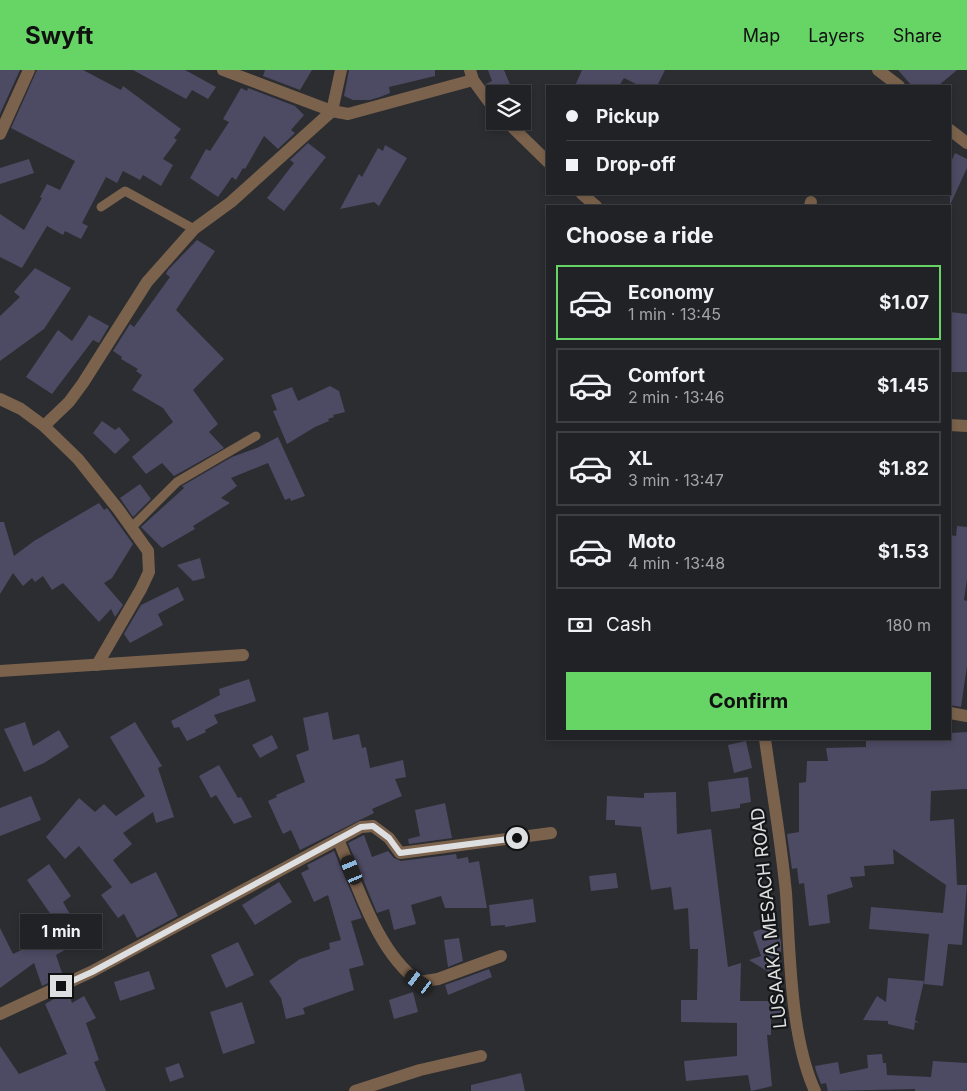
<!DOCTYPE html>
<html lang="en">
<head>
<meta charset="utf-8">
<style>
	body { margin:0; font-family:Inter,sans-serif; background:#292a2d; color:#f1f3f6; height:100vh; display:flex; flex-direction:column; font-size:19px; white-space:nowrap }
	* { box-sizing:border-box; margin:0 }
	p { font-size:16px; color:#a2a4a7 }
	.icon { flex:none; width:28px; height:28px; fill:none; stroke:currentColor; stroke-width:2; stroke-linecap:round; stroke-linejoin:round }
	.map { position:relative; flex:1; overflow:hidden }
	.side { position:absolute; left:546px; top:135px; width:405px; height:535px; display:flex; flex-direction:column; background:#212225; border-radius:0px; box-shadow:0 2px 8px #0003,0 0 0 1px #3e3f42 }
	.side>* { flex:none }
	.guide { position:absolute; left:546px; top:15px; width:405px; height:110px; border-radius:0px; box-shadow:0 2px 8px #0003,0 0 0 1px #3e3f42; display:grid; align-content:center; height:110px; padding:0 20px; background:#212225 }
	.fabs { position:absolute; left:486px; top:15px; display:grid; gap:10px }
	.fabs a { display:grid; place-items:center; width:45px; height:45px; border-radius:0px; background:#212225; box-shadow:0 2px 8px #0003,0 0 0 1px #3e3f42; font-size:25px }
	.end { position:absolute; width:22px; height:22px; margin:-11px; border:6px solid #dedfe1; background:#111; box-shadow:0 0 0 2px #111 }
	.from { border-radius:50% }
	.bubble { position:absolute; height:35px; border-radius:0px; background:#212225; box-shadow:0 2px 8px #0003,0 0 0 1px #3e3f42; font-size:16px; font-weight:700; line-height:35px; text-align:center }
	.car { position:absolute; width:15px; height:30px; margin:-15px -8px; border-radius:6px; box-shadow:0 0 4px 1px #0007; background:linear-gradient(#222 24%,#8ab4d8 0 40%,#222 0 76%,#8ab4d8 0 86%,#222 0) }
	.guide b { display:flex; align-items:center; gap:18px; height:48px; font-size:19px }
	.guide b+b { border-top:1px solid #3e3f42 }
	.guide i { width:12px; height:12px; background:#f1f3f6 }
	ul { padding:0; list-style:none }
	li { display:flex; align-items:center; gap:15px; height:75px; margin:0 10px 8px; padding:0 10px; border:2px solid #3e3f42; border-radius:0px }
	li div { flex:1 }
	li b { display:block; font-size:19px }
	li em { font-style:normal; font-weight:700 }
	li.current { border-color:#67d466 }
	li>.icon { width:45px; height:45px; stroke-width:1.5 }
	h2 { padding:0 20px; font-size:22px; line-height:60px }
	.pay { display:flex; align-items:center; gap:12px; height:55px; padding:0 20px; font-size:19px }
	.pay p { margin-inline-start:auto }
	.button { display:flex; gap:10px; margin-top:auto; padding:10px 20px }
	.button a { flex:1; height:58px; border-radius:0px; background:#67d466; color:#111; font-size:20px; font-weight:700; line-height:58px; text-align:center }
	header { display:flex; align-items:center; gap:30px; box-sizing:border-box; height:70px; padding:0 25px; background:#67d466; color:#111 }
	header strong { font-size:24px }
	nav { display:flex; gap:28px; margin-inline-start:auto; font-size:18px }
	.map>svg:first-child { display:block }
	.building { fill:#4d4a63 }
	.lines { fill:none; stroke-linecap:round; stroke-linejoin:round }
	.lane { stroke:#7b624c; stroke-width:9 }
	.street { stroke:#7b624c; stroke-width:12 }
	.route { stroke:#dedfe1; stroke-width:6 }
	.labels { text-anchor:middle; stroke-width:4.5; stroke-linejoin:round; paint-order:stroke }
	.street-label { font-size:18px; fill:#dedfe1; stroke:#151617 }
</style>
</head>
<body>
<header>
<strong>Swyft</strong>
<nav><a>Map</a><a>Layers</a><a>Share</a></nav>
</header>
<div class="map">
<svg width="967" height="1021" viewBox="0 0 967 1021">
	<rect width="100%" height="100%" fill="#2c2d31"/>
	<g class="building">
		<polygon points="0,0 20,0 0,44"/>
		<polygon points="37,0 83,0 121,20 123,16 181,59 174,68 177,70 163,89 173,95 161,116 143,105 140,110 123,101 117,113 106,107 82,153 88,156 81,169 65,161 63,165 47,156 22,198 0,187 0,144 24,160 42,128 40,127 47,114 60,120 75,91 11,58"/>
		<polygon points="133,0 185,0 216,17 208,29 192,20 186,29"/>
		<polygon points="265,0 312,0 300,20 263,6"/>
		<polygon points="349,0 435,0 435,6 389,17 390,23 380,27 370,30 353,30 344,26"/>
		<polygon points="488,0 504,0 514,24 493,24 486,14 492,11"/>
		<polygon points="582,0 665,0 657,16 640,16 624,8 619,16 575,16"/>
		<polygon points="898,0 957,0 938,16 912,16"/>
		<polygon points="241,18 247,21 248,18 295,36 304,45 291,60 295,63 278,79 264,66 245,99 243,98 236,110 232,107 218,127 190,108 206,79 210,81 229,52 223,49"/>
		<polygon points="308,73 326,87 284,141 267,128 294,93 290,90"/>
		<polygon points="385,75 407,88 379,136 374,132 340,139 359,104 362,107 378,78 383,81"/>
		<polygon points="955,83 967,89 967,98 950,135 950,94"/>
		<polygon points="29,89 34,103 0,114 0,98"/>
		<polygon points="197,170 215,181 176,240 224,289 193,320 218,354 209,362 224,378 174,406 162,393 146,404 132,387 173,352 163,338 132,320 142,305 136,301 138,299 121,289 122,287 113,281 130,254 134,257 170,207 166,204 168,200"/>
		<polygon points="35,198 71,218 44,259 0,291 0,246 20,227 14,222"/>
		<polygon points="950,242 967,244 967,302 950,302"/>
		<polygon points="89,245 109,256 99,273 93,270 52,324 26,307 58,260 72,271"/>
		<polygon points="330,316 339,321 345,342 333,345 334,347 328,349 329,351 315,357 287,374 273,341 277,340 271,325 292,317 298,331"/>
		<polygon points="102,351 115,360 119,357 130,370 115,384 93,363"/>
		<polygon points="278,367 305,426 291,431 290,428 285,430 268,393 231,408 237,416 221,428 230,433 193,456 195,459 162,478 141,457 184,418 182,416 232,387 257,378"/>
		<polygon points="140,414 151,429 133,447 120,428"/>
		<polygon points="99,433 104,440 107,438 133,474 112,508 104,513 123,535 115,547 111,539 99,552 63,513 52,520 43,506 35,512 32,508 23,516 13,503 0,524 0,452 4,452 14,486 34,471"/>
		<polygon points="957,456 967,457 967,509 964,530 967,531 967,596 961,637 950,635 950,514 952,495 950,495 950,465 956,466"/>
		<polygon points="200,488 205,508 193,511 177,495"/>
		<polygon points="178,517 184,530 158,544 163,555 130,573 124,564 141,535"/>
		<polygon points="249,609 256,631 214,645 218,653 205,660 206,662 187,671 179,657 174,658 171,651 220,625 219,619"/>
		<polygon points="328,642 333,670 359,664 362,678 366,677 370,698 403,690 406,707 395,709 402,726 372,739 374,743 300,780 291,760 283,764 268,731 277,727 276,725 305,712 296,685 309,680 303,648"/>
		<polygon points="25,652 33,676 59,660 69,677 44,693 24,702 4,659"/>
		<polygon points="135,652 162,696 158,698 174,747 156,753 153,742 123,763 132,774 113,790 131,814 156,802 178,846 137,868 124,844 118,848 101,825 112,817 79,776 65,789 46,767 79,728 95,742 104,734 116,746 145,726 110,667"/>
		<polygon points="967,662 967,719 931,721 930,751 954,749 957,815 967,815 962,875 948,874 943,916 924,914 929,864 869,859 871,837 943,843 946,815 893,779 894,794 864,796 865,806 850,807 853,817 827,825 830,853 809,856 804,813 799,814 797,798 792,799 787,764 799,762 799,713 806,712 807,691 828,691 826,678 866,677 866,671 896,671 896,669 950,669 950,663"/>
		<polygon points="272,665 278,678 260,688 252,675"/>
		<polygon points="746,671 752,698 734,703 728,675"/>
		<polygon points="219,695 238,728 241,727 252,747 234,754 216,725 211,728 199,706"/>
		<polygon points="748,707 751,732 740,734 740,738 711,742 708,712"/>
		<polygon points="676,722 677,764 711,759 728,897 741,893 740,931 780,931 782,948 771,950 771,965 767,965 772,1016 751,1021 748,1005 686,1011 684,991 737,986 737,953 681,952 681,930 697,930 698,879 690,879 688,838 674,840 671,817 651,820 641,757 615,755 615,750 606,750 607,726 644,728 644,723"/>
		<polygon points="31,726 41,750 0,766 0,738"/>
		<polygon points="445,733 452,768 409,774 408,769 420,766 415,740"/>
		<polygon points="364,765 372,787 388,781 394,788 401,791 456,784 457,789 468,787 469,793 479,791 487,838 445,838 441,826 411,835 416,854 394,860 389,839 377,843 348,773"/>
		<polygon points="334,781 362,848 351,851 364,895 349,899 354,920 303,938 305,944 286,949 281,928 269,911 300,889 330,879 329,873 341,870 328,825 314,832 301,803 309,799 307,795"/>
		<polygon points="49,794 71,826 63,832 84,869 56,885 63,906 42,916 34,893 0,918 0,858 13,884 47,868 42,860 56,852 27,810"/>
		<polygon points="616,803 618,818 591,821 589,806"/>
		<polygon points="279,812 292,832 255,855 242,835"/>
		<polygon points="533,829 536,852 505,857 505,855 491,856 489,835"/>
		<polygon points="774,855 781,871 781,890 772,904 749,890 761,886 753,862"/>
		<polygon points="459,868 463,891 448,897 444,870"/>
		<polygon points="238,872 254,905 226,918 211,885"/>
		<polygon points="489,899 492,907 448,925 445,915"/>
		<polygon points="149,901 155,919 120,931 114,912"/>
		<polygon points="888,908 924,911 915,950 919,953 915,952 914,960 888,954 888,951 863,950 877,926 886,932"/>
		<polygon points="68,921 72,933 84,926 96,948 86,953 99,990 94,992 106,1021 0,1021 0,976 19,1004 67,984 45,934"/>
		<polygon points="413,922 418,942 394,949 389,930"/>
		<polygon points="242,932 255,973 223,984 210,942"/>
		<polygon points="882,984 883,993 886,993 887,1005 931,1007 933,991 967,993 967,1021 915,1021 915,1019 828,1021 826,1013 821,1014 816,1001 815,996 838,992 840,1004 868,998 867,985"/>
		<polygon points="179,993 184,1007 170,1012 165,998"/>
		<polygon points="521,1003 525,1021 471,1021 471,1015"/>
	</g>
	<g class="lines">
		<g class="lane">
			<polyline points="101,137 125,121 194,159"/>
			<polyline points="131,458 177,412 256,366"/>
		</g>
		<g class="street">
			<polyline points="223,0 332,41 348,44 473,10"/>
			<polyline points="470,0 473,10 495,40"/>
			<polyline points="878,0 899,16"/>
			<polyline points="506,51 548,92"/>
			<polyline points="950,60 967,73"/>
			<polyline points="0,64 29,0"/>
			<polyline points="582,124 596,136"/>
			<polyline points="810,136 811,132"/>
			<polyline points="0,329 21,339 44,356 78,389 118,439 148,481 149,502 141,519 97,595"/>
			<polyline points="950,355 967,356"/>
			<polyline points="44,356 69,332 83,313 147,212 194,159 231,132 332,41 341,0"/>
			<polyline points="0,601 243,585"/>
			<polyline points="950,643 967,646"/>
			<path d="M765,669c7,51 16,102 21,154 4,59 4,144 29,198"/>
			<path d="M338,769c20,47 39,113 81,143l19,-3 63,-23"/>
			<polyline points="0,944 91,902 361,757 373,756 389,768 400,783 551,763"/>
			<polyline points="355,1021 420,1000 481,986"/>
		</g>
	</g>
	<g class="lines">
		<polyline class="route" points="61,916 92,902 361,757 373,756 389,768 400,783 517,768"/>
	</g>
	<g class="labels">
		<g class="street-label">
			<text transform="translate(769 848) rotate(-96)" y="6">LUSAAKA MESACH ROAD</text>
		</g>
	</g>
</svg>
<div class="fabs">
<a><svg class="icon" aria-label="layers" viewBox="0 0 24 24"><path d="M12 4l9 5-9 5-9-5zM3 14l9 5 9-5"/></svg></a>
</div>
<i class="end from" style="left:517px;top:768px"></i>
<i class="end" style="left:61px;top:916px"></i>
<div class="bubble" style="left:20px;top:844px;width:82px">1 min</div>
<i class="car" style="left:352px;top:800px;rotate:337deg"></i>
<i class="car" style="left:419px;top:912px;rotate:306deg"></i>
<div class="guide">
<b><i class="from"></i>Pickup</b>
<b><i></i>Drop-off</b>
</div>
<section class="side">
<h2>Choose a ride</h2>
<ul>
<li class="current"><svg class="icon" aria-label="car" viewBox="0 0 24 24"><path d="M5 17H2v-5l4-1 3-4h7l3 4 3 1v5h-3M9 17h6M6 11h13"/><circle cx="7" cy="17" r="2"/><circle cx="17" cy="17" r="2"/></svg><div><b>Economy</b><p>1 min · 13:45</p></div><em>$1.07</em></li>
<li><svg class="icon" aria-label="car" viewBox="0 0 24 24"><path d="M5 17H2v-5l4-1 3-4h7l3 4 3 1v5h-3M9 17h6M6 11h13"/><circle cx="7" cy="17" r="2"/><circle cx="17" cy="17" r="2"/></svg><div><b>Comfort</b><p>2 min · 13:46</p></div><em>$1.45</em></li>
<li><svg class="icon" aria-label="car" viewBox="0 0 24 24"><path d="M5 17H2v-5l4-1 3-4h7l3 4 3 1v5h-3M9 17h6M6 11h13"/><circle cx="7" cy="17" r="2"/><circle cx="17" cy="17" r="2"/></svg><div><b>XL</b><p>3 min · 13:47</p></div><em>$1.82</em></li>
<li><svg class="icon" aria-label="car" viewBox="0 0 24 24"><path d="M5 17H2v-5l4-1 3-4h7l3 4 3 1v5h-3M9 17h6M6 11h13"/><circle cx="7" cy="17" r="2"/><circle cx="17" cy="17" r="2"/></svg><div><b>Moto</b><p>4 min · 13:48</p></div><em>$1.53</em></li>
</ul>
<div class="pay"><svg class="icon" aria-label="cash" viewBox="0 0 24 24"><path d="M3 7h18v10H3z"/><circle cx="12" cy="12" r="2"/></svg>Cash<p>180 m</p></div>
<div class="button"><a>Confirm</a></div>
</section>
</div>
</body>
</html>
